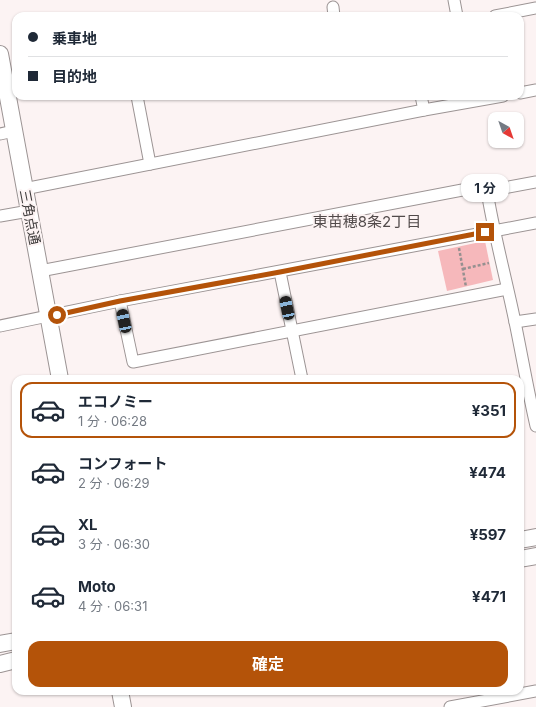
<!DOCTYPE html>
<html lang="ja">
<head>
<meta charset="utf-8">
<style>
	body { margin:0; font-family:Inter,"Noto Sans JP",sans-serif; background:#f6f6f7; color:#1f2937; height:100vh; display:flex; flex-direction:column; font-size:15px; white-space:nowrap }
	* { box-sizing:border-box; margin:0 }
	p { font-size:13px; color:#747a83 }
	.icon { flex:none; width:22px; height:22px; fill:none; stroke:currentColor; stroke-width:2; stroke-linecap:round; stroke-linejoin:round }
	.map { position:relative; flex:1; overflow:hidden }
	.side { position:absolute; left:12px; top:375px; width:512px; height:320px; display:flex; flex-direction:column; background:#fff; border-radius:12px; box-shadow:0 1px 3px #0004 }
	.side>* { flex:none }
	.hud { position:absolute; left:12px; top:12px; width:512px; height:88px; border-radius:12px; box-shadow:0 1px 3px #0004; display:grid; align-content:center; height:88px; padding:0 16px; background:#fff }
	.needle { width:26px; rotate:140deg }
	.fabs { position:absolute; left:488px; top:112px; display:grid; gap:8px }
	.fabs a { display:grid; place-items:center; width:36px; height:36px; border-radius:8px; background:#fff; box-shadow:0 1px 3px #0004; font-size:20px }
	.end { position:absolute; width:18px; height:18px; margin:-9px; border:5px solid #b45309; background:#fff; box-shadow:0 0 0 2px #fff }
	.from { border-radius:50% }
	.bubble { position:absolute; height:28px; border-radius:12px; background:#fff; box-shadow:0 1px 3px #0004; font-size:13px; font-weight:700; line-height:28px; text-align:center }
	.car { position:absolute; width:12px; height:24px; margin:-12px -6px; border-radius:5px; box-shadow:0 0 3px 1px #0007; background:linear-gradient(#222 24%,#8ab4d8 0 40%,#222 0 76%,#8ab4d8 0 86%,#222 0) }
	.hud b { display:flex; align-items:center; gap:14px; height:38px; font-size:15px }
	.hud b+b { border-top:1px solid #e0e1e3 }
	.hud i { width:10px; height:10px; background:#1f2937 }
	ul { padding:7px 0 0; list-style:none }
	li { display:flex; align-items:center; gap:12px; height:56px; margin:0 8px 6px; padding:0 8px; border:2px solid transparent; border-radius:12px }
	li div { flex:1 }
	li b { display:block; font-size:15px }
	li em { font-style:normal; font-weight:700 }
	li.active { border-color:#b45309 }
	li>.icon { width:36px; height:36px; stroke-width:1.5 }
	.cta { display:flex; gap:8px; margin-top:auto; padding:8px 16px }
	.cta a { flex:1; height:46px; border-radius:12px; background:#b45309; color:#fff; font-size:16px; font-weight:700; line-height:46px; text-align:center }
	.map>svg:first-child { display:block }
	.green { fill:#f6b8bb }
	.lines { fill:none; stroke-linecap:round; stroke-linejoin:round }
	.street-casing { stroke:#9c9494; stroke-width:13 }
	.secondary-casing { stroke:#9c9494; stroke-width:18 }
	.path { stroke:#959090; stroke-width:2.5; stroke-dasharray:3 2; stroke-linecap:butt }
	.street { stroke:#fff; stroke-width:11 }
	.secondary { stroke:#fff; stroke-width:16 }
	.route { stroke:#b45309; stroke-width:5 }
	.labels { text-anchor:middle; stroke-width:4; stroke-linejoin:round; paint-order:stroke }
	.street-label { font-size:14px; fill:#3e3b3b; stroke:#fcf3f3 }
	.neighbourhood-label { font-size:15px; fill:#514a4a; stroke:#fcf3f3 }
</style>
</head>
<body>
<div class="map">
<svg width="536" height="707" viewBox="0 0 536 707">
	<rect width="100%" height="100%" fill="#fcf3f3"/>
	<polygon class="green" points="485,241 493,280 447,291 438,251"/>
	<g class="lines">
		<g class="street-casing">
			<g id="street">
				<polyline points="454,0 457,16"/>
				<polyline points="333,7 334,16"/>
				<polyline points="495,16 536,8"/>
				<polyline points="520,93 536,90"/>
				<polyline points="137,96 150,164"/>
				<polyline points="421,96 424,110"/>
				<polyline points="0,134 14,131"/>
				<polyline points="24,189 424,110 503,96"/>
				<path d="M487,191c7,44 19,87 28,131 7,34 13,69 21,104"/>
				<polyline points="0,216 29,211"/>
				<polyline points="40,271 478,187 487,191 536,182"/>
				<polyline points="280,272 302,379"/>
				<polyline points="120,301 133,362 507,289"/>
				<polyline points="515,322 536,319"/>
				<polyline points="0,326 120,301 536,223"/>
				<polyline points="450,707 536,691"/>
			</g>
		</g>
		<g class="secondary-casing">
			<g id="secondary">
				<polyline points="0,54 60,379"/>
				<polyline points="520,540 536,537"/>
				<polyline points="520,559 536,556"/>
				<polyline points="0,644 16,641"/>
				<polyline points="0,664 16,660"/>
				<polyline points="120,691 123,707"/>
			</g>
		</g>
		<g class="path">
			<polyline points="459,248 466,287"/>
			<polyline points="463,269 489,263"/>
		</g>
		<use href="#street" class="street"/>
		<use href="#secondary" class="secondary"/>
	</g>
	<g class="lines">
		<polyline class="route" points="57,315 120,301 280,272 485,232"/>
	</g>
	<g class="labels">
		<g class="street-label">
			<text transform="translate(30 217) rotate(79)" y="5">三角点通</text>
		</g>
		<g class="neighbourhood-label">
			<text x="367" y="227">東苗穂8条2丁目</text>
		</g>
	</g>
</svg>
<div class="fabs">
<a><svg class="needle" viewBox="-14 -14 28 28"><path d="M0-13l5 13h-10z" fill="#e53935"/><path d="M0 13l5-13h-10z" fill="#747a83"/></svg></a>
</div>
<i class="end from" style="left:57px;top:315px"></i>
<i class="end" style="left:485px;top:232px"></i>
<div class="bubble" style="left:461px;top:174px;width:48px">1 分</div>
<i class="car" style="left:287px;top:308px;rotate:348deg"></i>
<i class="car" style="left:124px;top:321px;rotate:348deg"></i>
<div class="hud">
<b><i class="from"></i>乗車地</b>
<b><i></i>目的地</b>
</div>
<section class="side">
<ul>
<li class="active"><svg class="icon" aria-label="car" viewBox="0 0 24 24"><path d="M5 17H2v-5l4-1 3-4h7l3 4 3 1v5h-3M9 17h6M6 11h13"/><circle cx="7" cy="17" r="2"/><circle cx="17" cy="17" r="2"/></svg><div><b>エコノミー</b><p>1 分 · 06:28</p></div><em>¥351</em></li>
<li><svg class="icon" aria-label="car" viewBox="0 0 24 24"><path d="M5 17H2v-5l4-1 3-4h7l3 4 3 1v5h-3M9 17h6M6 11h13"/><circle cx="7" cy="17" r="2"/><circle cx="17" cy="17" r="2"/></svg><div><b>コンフォート</b><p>2 分 · 06:29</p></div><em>¥474</em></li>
<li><svg class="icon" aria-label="car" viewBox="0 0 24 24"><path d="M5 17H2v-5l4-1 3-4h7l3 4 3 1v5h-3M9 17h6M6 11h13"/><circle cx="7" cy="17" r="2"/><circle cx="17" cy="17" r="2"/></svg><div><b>XL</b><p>3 分 · 06:30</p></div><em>¥597</em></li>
<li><svg class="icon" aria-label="car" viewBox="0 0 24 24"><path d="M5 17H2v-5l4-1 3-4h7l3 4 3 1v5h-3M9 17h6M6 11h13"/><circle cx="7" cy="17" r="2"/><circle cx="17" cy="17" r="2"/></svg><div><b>Moto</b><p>4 分 · 06:31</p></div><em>¥471</em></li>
</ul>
<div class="cta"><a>確定</a></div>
</section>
</div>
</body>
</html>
